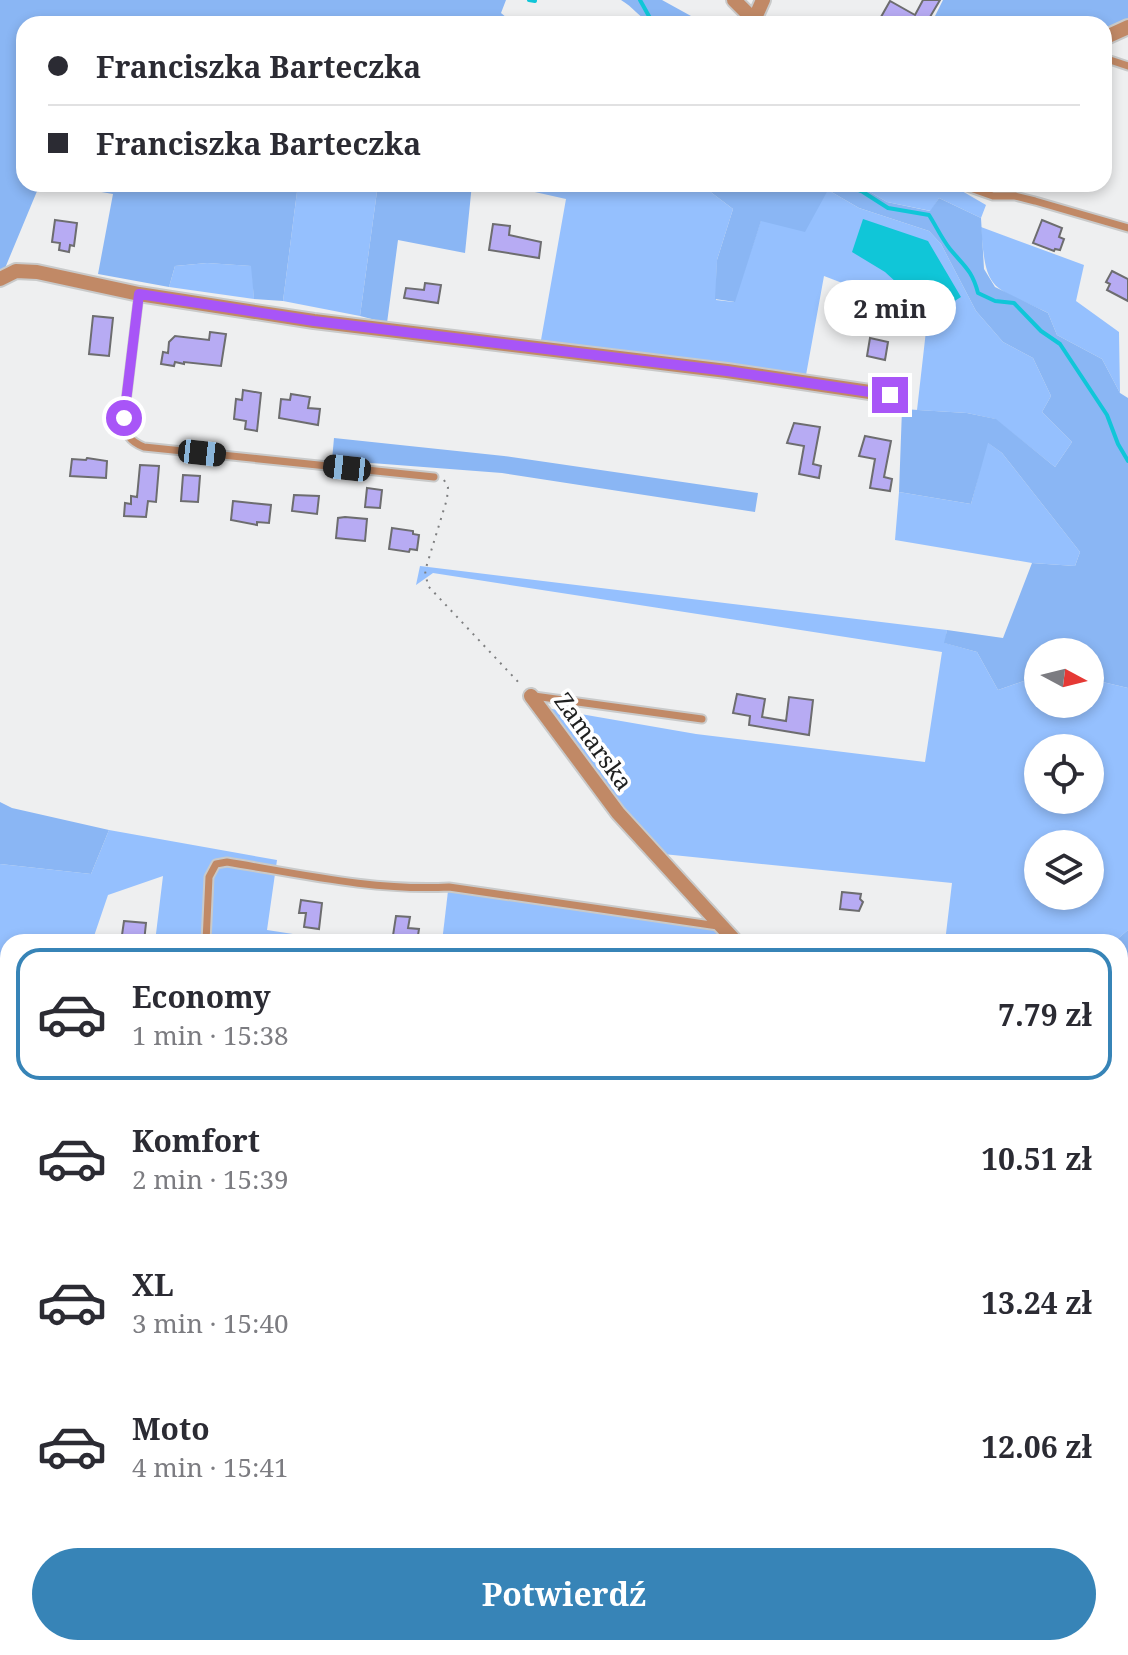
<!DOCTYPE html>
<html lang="pl">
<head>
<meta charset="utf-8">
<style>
	body { margin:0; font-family:"Noto Serif",serif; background:#f2f2f3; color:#2b2b33; height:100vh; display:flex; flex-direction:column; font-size:30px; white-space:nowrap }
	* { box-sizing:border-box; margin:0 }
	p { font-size:26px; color:#7c7c81 }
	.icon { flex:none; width:44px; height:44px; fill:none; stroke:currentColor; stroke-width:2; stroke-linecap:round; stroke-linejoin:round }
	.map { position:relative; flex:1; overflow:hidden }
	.panel { position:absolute; left:0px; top:934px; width:1128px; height:722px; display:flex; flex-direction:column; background:#fff; border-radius:24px 24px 0 0; box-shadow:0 4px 12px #0003 }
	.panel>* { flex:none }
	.hud { position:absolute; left:16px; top:16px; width:1096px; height:176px; border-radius:24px; box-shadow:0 4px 12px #0003; display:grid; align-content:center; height:176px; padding:0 32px; background:#fff }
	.needle { width:52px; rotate:97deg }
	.tools { position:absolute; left:1024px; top:638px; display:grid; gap:16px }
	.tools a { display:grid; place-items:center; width:80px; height:80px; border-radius:50%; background:#fff; box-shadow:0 4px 12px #0003; font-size:40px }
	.end { position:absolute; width:36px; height:36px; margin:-18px; border:10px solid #a855f7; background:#fff; box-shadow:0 0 0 4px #fff }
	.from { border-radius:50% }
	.bubble { position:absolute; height:56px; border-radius:28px; background:#fff; box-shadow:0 4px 12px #0003; font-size:26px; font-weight:700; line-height:56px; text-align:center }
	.car { position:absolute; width:24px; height:48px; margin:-24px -12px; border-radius:10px; box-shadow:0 0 6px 2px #0007; background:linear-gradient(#222 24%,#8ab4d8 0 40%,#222 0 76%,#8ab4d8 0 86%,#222 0) }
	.hud b { display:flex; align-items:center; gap:28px; height:76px; font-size:30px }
	.hud b+b { border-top:2px solid #e1e1e2 }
	.hud i { width:20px; height:20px; background:#2b2b33 }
	ul { padding:14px 0 0; list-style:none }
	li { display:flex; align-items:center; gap:24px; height:132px; margin:0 16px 12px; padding:0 16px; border:4px solid transparent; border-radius:24px }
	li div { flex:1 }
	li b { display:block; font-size:30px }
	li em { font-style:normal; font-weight:700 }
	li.on { border-color:#3784b7 }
	li>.icon { width:72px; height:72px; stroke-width:1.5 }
	.primary-button { display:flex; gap:16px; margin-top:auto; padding:16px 32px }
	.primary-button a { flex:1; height:92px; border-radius:48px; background:#3784b7; color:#fff; font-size:32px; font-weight:700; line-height:92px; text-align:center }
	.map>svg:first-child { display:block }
	.green { fill:#95c0fe; fill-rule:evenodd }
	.forest { fill:#8ab6f4 }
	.water { fill:#10c6d8 }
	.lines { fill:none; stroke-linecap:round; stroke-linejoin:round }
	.stream { stroke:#10c6d8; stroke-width:4 }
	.building { fill:#b7abf3; stroke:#6d6d6f; stroke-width:2 }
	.service-casing { stroke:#c9caca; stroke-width:11 }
	.minor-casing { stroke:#c9caca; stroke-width:18 }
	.motorway-casing { stroke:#c9caca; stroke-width:28 }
	.path { stroke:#7e7f80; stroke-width:2; stroke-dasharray:2 6; stroke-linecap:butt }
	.service { stroke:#c18966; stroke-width:7 }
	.minor { stroke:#c18966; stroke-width:14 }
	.motorway { stroke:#562c0d; stroke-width:24 }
	.minor-bridge-casing { stroke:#c9caca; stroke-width:18; stroke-linecap:butt }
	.minor-bridge { stroke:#c18966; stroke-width:14 }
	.route { stroke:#a855f7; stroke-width:10 }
	.labels { text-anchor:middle; stroke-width:7; stroke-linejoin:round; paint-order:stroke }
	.street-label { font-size:24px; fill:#1e1f1f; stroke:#fff }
</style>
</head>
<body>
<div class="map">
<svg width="1128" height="1655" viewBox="0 0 1128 1655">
	<rect width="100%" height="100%" fill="#eeeff0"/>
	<g class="green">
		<polygon points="298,184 378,184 360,316 283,301"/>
		<polygon points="499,184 700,184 733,209 717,260 716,300 734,302 761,220 828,190 859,208 929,231 941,244 976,311 1003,342 1033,358 1051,396 1042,412 1072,442 1055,467 995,419 967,413 917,410 927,322 877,282 871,294 824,276 806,375 541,340 566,199"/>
		<polygon points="856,184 950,184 986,205 981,218 939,198 931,211 887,202"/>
		<path d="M981,227l103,38 -8,36 43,31 1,61 -18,-34 -45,-24 -9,-22c-58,-28 -62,-20 -67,-86z"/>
		<polygon points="207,263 252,266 254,299 169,287 175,266"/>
		<polygon points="987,442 1002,453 1080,552 1075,566 1032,563 895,540 899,492 971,504"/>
		<path d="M420,566l527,64 -2,13 32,9 21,38 40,-14v28h52v-25l38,9v242l-14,12h-169l7,-59 -289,-29 -39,-41 -78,-105 150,26 229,28 17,-110 -509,-79 -17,12zM1038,748h52v52h-52zM1038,844h52v52h-52z"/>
		<polygon points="109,830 277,860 267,930 345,942 155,942 163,876 108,895 92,942 8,942 8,1002 0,1001 0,864 91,874"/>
		<polygon points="448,891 718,929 726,942 442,942"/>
		<polygon points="0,1150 8,1151 8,1298 0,1297"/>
		<polygon points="1128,1273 1128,1325 1120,1342 1120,1291"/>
		<polygon points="1128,1354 1128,1454 1120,1476 1120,1371"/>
		<polygon points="8,1575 8,1648 78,1648 78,1655 0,1655 0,1633"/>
		<polygon points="576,1648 711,1648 710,1655 575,1655"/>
		<polygon points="990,1648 1057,1648 1054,1655 988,1655"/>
	</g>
	<g class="forest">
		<polygon points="0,0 506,0 501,13 514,24 24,24 24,184 40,184 3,273 0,274"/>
		<path d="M621,0h41l29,16 3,8c-13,0 -29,3 -41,0 -10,-3 -21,-18 -32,-24z"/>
		<polygon points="943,0 1128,0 1128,21 1104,33 1104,24 931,24"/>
		<polygon points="55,184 298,184 283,301 254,299 251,266 207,263 175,266 169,287 98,274 113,194"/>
		<polygon points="378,184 472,184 465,253 398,240 387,323 360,316"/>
		<polygon points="700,184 856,184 887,202 930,211 939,198 981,218 984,269 995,287 1048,313 1057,335 1102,359 1120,393 1128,398 1128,688 1090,679 1090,652 1038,652 1038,676 998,690 977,652 944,643 947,630 1003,638 1032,563 1075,566 1080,552 1002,453 988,443 971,504 899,492 902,409 967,413 996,419 1055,467 1072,442 1042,412 1051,396 1033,358 1003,342 976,311 941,244 929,231 859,208 828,190 805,232 761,221 735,302 715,299 717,260 733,209"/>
		<polygon points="334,438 504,456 758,493 755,512 502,473 332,460"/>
		<polygon points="0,802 12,808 109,830 91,874 0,864"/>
		<polygon points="1128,930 1128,1133 1120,1125 1120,942 1114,942"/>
		<polygon points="378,1648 458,1648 455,1655 377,1655"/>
	</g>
	<polygon class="water" points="863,219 928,241 961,297 932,315 885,272 852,252"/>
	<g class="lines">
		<g class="stream">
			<polyline points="529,0 535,1"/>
			<polyline points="640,0 650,18 679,24"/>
			<path d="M844,184l19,8 25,16 41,7c7,11 13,24 21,34 14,17 22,21 28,44l17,8 19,2 27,28 19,13 47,71 11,29 10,17"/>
		</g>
	</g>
	<g class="building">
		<polygon points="923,0 940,0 927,22 931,24 893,24 881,17 890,1 915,15"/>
		<polygon points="55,220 77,223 74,246 70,245 69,252 59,250 60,243 52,242"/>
		<polygon points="1042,220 1062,228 1059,237 1064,239 1060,250 1055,249 1054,251 1033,243"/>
		<polygon points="493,224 510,226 509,235 541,242 539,258 489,250"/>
		<polygon points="1112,271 1128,279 1128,301 1107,290 1110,284 1106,282"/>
		<polygon points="425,283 441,285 438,303 404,298 406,288 424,290"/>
		<polygon points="93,316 113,318 109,356 89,354"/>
		<polygon points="210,332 226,334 221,366 184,362 184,364 175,362 174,366 161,364 163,352 168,353 169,342 175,336 209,340"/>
		<polygon points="870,338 888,342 885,360 867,356"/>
		<polygon points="243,390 261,393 257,431 245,429 246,421 234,419 236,399 242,400"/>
		<polygon points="291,394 310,397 308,408 320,409 318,425 279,418 281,399 290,400"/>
		<polygon points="794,423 820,427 813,464 821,466 819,478 799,474 804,446 787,443"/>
		<polygon points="865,436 891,441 884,477 892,479 890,491 870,488 875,459 859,456"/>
		<polygon points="87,458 107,461 106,478 70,476 72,459 86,460"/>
		<polygon points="140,465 159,466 156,502 148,501 146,517 124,516 125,503 131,504 131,496 137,497"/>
		<polygon points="183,475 200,476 198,502 181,501"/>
		<polygon points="367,488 382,490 380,508 365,507"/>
		<polygon points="294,495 319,496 317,514 292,511"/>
		<polygon points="233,501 271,505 269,523 257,522 257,525 231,520"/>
		<polygon points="345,517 367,519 365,541 336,538 338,518"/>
		<polygon points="392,528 413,531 413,534 419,535 417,550 410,549 409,552 389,549"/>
		<polygon points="737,694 765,699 762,717 786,721 789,697 813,700 809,735 749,725 750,716 733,713"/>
		<polygon points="842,892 861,894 860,899 863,902 859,911 840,909"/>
		<polygon points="301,900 322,903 319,929 304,927 306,913 299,913"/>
		<polygon points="396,916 410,917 408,928 419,929 417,942 392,942"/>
		<polygon points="124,921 146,923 144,942 121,942"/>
	</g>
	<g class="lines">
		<g class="service-casing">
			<g id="service">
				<polyline points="1104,58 1128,66"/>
				<polyline points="959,184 993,196 1015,196 1035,201 1128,228"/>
				<path d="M139,294l-15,124c1,16 5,23 20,29l290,30"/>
				<polyline points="534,696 702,719"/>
				<path d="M206,942l3,-65 7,-13 11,-2c73,12 148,29 222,25l269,39"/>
				<polyline points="1120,1359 1128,1342"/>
			</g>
		</g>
		<g class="minor-casing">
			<g id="minor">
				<polyline points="734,0 758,24"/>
				<polyline points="754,20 763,0"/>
				<polyline points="1104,38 1128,27"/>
				<polyline points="0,279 16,271 37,272 139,294 314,321 727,371 890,395"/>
				<polyline points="531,696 618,813 736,942"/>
				<polyline points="0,1318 8,1319"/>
				<polyline points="567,1655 568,1648"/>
			</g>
		</g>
		<g class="motorway-casing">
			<g id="motorway">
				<polyline points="1120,1524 1128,1503"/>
				<polyline points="1120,1595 1128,1573"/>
				<polyline points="1071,1655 1074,1648"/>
				<polyline points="1098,1655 1100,1648"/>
			</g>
		</g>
		<g class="path">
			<polyline points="444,480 448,487 447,499 425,571 428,586 522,686"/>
			<polyline points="1012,1655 1014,1648"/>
		</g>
		<use href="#service" class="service"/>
		<use href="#minor" class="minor"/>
		<use href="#motorway" class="motorway"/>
		<g class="minor-bridge-casing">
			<polyline id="minor-bridge" points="1120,1521 1128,1523"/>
		</g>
		<use href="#minor-bridge" class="minor-bridge"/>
	</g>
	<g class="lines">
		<polyline class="route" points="124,418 139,294 314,321 727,371 890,395"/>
	</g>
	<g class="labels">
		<g class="street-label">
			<text transform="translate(593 742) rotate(54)" y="8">Zamarska</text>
		</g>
	</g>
</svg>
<div class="tools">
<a><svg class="needle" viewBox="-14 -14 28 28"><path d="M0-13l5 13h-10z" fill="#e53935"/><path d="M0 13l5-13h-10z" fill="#7c7c81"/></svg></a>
<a><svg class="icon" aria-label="locate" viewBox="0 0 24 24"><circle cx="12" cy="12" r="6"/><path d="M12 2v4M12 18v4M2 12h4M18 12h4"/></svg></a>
<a><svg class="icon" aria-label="layers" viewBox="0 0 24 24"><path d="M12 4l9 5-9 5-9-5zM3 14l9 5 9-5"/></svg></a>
</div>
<i class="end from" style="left:124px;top:418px"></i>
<i class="end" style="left:890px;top:395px"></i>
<div class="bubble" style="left:824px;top:280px;width:132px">2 min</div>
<i class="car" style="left:202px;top:453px;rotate:96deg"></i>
<i class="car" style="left:347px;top:468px;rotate:276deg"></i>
<div class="hud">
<b><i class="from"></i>Franciszka Barteczka</b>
<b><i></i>Franciszka Barteczka</b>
</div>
<section class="panel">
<ul>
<li class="on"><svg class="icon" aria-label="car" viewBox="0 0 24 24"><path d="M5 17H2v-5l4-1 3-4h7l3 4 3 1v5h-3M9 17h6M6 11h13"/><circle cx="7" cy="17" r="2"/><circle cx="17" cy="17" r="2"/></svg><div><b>Economy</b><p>1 min · 15:38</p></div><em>7.79 zł</em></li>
<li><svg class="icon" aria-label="car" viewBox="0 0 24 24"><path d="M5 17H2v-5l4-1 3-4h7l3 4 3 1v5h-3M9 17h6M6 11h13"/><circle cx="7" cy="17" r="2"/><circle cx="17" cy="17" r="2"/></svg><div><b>Komfort</b><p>2 min · 15:39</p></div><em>10.51 zł</em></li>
<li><svg class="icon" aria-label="car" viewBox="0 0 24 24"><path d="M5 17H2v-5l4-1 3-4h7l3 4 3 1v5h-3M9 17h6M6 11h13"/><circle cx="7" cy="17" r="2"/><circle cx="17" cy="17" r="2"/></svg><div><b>XL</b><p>3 min · 15:40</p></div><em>13.24 zł</em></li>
<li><svg class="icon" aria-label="car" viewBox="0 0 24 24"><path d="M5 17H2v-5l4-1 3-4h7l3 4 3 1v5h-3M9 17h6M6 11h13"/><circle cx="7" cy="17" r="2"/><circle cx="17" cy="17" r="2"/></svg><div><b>Moto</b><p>4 min · 15:41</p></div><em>12.06 zł</em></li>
</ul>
<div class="primary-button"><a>Potwierdź</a></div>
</section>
</div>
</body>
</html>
